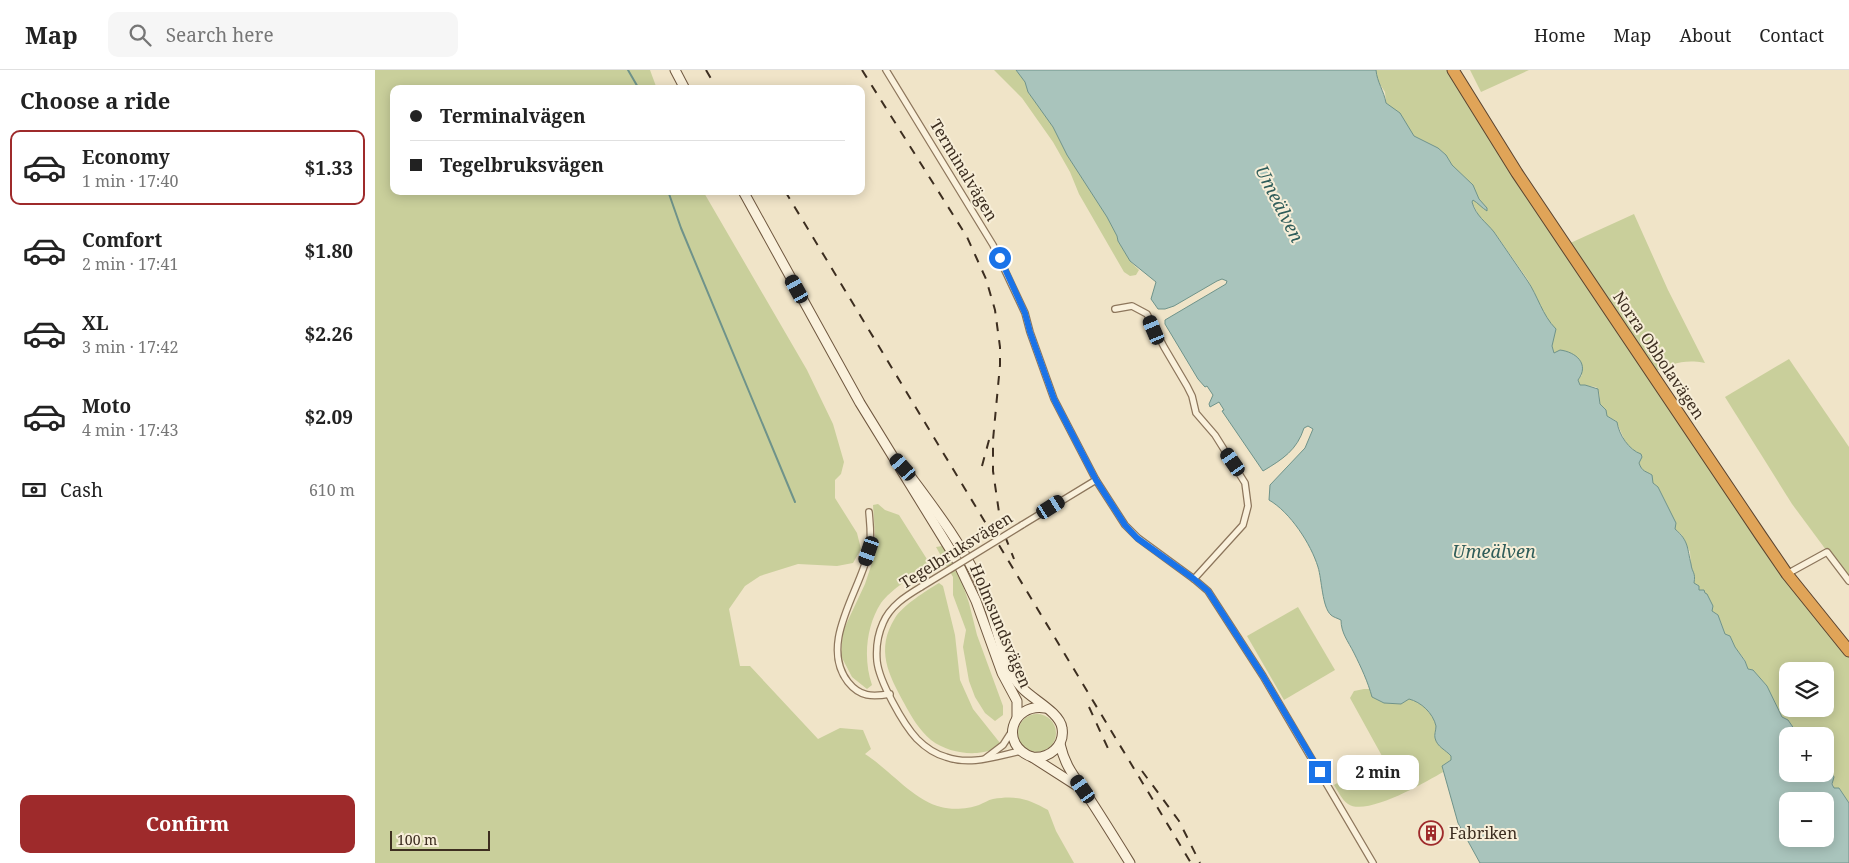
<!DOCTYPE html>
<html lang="en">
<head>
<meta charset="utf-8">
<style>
	body { margin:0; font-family:"Noto Serif",serif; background:#f6f6f6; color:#222; height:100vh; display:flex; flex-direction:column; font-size:19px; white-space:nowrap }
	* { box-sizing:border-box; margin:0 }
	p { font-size:16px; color:#767676 }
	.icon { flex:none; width:28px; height:28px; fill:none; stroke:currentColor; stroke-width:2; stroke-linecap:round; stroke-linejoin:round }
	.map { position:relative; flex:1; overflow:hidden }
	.panel { display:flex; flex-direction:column; background:#fff; width:375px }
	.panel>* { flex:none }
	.guide { position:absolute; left:15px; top:15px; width:475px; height:110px; border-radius:10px; box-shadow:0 2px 12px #0003; display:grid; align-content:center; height:110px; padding:0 20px; background:#fff }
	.controls { position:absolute; left:1404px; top:592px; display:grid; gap:10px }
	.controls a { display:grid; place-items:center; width:55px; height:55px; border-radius:10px; background:#fff; box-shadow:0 2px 12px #0003; font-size:25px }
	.scale { position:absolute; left:15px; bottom:12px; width:100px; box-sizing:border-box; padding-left:5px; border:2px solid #3d2e20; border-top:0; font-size:14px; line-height:18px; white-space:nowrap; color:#3d2e20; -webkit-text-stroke:4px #f7eed8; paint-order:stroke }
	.end { position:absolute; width:22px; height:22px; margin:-11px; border:6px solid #1a73e8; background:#fff; box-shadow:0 0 0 2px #fff }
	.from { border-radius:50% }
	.bubble { position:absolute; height:35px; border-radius:10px; background:#fff; box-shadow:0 2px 12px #0003; font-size:16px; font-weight:700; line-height:35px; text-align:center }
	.car { position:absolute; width:15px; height:30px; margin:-15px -8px; border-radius:6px; box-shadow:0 0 4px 1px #0007; background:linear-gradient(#222 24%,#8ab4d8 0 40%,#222 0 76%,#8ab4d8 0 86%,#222 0) }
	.guide b { display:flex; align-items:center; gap:18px; height:48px; font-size:19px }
	.guide b+b { border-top:1px solid #e0e0e0 }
	.guide i { width:12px; height:12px; background:#222 }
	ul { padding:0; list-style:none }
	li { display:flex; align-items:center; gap:15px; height:75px; margin:0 10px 8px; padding:0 10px; border:2px solid transparent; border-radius:10px }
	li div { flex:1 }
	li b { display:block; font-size:19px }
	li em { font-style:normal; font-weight:700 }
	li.active { border-color:#9e2a2b }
	li>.icon { width:45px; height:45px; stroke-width:1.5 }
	h2 { padding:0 20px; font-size:22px; line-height:60px }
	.pay { display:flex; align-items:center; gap:12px; height:55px; padding:0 20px; font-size:19px }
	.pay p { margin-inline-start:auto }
	.action { display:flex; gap:10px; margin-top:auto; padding:10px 20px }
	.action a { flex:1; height:58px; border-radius:10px; background:#9e2a2b; color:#fff; font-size:20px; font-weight:700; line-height:58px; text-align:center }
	header { display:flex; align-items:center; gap:30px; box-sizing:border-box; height:70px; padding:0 25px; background:#fff; border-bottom:1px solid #e0e0e0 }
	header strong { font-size:24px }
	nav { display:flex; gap:28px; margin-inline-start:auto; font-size:18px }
	.search { width:350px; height:45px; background:#f6f6f6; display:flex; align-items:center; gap:12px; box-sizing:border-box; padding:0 18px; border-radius:10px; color:#767676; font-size:19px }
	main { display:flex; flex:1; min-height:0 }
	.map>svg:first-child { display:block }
	.green { fill:#c9cf9b; fill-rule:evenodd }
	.water { fill:#a9c4bc; stroke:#6f938a; fill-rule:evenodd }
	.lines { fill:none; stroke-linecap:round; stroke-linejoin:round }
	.stream { stroke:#6f938a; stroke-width:2 }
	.street-casing { stroke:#8d765c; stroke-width:8 }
	.secondary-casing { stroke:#6f573f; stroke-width:11 }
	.highway-casing { stroke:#5b4430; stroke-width:13 }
	.street { stroke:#faf1dc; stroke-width:5.5 }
	.secondary { stroke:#faf1dc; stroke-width:9 }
	.highway { stroke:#e0a458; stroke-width:11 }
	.rail { stroke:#3d2e20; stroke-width:2; stroke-dasharray:9 9; stroke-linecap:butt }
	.street-bridge-casing { stroke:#8d765c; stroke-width:8; stroke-linecap:butt }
	.street-bridge { stroke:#faf1dc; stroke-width:5.5 }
	.route { stroke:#1a73e8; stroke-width:6 }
	.labels { text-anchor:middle; stroke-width:4; stroke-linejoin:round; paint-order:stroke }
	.street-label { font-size:16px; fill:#3d2e20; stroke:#f7eed8 }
	.poi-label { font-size:16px; fill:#3d2e20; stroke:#f7eed8; text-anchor:start }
	.water-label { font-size:18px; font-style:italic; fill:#2f5d5a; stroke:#f7eed8 }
</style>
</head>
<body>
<header>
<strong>Map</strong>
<div class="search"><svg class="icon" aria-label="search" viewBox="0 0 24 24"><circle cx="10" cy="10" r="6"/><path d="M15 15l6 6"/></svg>Search here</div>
<nav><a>Home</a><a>Map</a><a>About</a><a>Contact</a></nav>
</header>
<main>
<section class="panel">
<h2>Choose a ride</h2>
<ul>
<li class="active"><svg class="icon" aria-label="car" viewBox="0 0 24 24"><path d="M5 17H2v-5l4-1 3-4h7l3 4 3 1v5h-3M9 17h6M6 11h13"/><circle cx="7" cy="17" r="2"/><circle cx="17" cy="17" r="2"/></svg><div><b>Economy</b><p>1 min · 17:40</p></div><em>$1.33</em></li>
<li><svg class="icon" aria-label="car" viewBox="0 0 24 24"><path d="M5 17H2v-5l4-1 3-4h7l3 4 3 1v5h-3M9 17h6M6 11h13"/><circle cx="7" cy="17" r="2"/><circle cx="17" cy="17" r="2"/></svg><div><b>Comfort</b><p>2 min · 17:41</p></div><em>$1.80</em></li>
<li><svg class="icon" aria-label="car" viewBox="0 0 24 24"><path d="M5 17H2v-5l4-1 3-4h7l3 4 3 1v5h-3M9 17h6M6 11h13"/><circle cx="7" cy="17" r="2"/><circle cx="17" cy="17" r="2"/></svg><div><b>XL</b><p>3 min · 17:42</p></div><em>$2.26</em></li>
<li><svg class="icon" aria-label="car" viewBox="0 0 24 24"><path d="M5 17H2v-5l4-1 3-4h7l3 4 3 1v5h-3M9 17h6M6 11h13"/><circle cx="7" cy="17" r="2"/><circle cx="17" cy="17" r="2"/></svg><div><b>Moto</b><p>4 min · 17:43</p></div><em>$2.09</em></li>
</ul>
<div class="pay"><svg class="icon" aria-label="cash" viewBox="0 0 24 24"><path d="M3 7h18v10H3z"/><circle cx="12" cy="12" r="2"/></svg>Cash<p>610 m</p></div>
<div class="action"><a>Confirm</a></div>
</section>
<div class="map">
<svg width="1474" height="793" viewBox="0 0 1474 793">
	<rect width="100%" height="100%" fill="#f0e4c8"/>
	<g class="green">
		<path d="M0,0h275l7,19h-263v102h309l104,179 26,54 11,38 -3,12 -6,6v18l22,35 4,16 -8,14 -16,3 -39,-2 -38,12 -15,10 -16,23 11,57h10l68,73 22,-11 23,2 8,19 -6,5c24,15 49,47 76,53 10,3 28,2 38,-2 5,-2 9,-5 14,-6 23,-4 36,0 55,11l8,21 18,32h-699z"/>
		<polygon points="619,0 641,0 650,12 653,22 678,57 692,85 732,147 742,166 743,171 755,191 764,200 761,205 755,206 749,202 704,124 695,102 678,72 647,28"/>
		<path d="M1001,0h77l113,175 68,-31 34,76 37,73c-22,-4 -33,1 -53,10l44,66 153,212v152l-10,-15h-5l-4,-17 -5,-1v-34h-26l-11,-16 -6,-3 -15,-31 -14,-16 -5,-1 -3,-9 -10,-13 -5,-11 -5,-2 -7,-19 -6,-4 -8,-19 -5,-2 -5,-7 1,-5 -4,-12 -1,-14 -9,-18 -6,-5 -7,-22 -10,-20 -5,-4 -1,-5c-6,-5 -10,-7 -13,-15l3,-7 -8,-5 -8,-8 -10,-22 -9,-5 -3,-8 -4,-4 -1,-13 -3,-4 -16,-2 -2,-5 4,-5 -28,-22 -2,-7 3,-17 -10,-14 -17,-35 -33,-47 -15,-15 -8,-16 1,-2 6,3 6,7c-3,-9 -11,-16 -12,-25l-21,-20 -6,-10 -8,-7 -24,-12 -28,-33 -1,-11 -8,-12zM1412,601h38v38h-38z"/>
		<polygon points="1095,0 1154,0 1106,22"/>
		<polygon points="1414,289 1474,377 1474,511 1417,434 1350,327"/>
		<path d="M503,434l7,6 14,5 31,49c-13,9 -40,26 -49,39 -15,23 -18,56 -9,82l-5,4 -15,-12 -11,-21 2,-25 22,-47 11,-33 -3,-46z"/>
		<polygon points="567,476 583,501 594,533 602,565 628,636 628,645 620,651 610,643 600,627 594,611 588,577 591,560 578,525 578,507 561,477"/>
		<path d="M564,513l4,3 12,49 5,45 13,29 27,34c-4,7 -14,9 -23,10 -16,1 -33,-3 -46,-13 -12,-10 -20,-24 -27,-37 -15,-28 -29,-53 -9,-85 8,-13 31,-27 44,-35z"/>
		<polygon points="923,537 960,600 909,630 872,566"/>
		<path d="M989,619h6l2,8 12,6 17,1 8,-5c12,3 24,14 27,27 0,4 -2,9 -1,12 2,9 11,12 16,18v4l-9,6 1,6c-17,10 -77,45 -95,32 -6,-4 -10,-13 -14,-19l48,-29 -32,-58 4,-7z"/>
		<circle cx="662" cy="663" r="19"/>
	</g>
	<path class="water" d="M641,0h360c1,12 8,21 10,33l14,10 14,23 24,12 8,7 6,10 21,20 6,14 8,9v3c-5,-3 -9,-8 -14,-11l-1,2c4,14 14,20 22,30 11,16 22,32 33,48 11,16 15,35 29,49l-4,17 2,7 6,-3c16,2 30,14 18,30l2,5h5l13,4 2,15 6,6 1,6 10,6c2,13 12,28 24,32l1,3 -3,6c3,9 7,8 13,12l1,8 5,4 18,36 -1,6c14,12 12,19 16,35 1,9 5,8 3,19l5,3v4h5l1,3 2,1 6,12 -1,5 6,4 7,19 5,2 5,11 10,14 3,8 5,1 14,16 15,31 6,3 11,16h-12v38h38v-4h5l4,7 -2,7 2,4h5l10,15v60h-369l-22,-40 -16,-57 9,-6v-4c-5,-6 -14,-9 -16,-18 -1,-3 1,-8 1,-12 -3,-13 -15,-24 -27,-27l-8,5 -17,-1 -12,-6c-4,-15 -11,-30 -18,-44 -6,-12 -13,-20 -13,-33 -4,-2 -8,-3 -10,-5 -9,-8 -9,-35 -13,-48 -7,-23 -28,-55 -49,-67l1,-15 35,-37 8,-19 -5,-3 -4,2c-7,22 -21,31 -41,43l-41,-60 2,-1 -5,-8 -9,5 -1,-3 4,-9 -6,-9 -2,1 -7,-8 -33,-55v-4l61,-36 1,-3 -5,-2 -5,2 -43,25 -9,3h-7l-7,-10 5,-17 -26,-21 -12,-20 -1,-5 -10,-19 -40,-62 -14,-28 -25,-35 -3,-10zM1412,731h38v38h-38z"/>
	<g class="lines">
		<g class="stream">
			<polyline points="253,0 264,19"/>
			<polyline points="293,121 306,158 420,432"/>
		</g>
		<g class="street-casing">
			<g id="street">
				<polyline points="511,0 618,175 650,243 655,262 679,329 721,410 750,455 763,468 819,509 833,521 888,606 998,793"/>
				<polyline points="740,239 757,236 772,244 789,277 812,316 817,326 821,343 840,365 870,413 873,436 868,455 819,509"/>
				<path d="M494,442c1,13 3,26 0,38 -8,40 -51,93 -21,132 12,15 24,15 42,12"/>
				<polyline points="647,455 721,410"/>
				<polyline points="1412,504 1452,482 1474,511"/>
				<path d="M546,517c-15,9 -31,19 -38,36 -5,11 -7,26 -6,38 2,20 26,63 40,78 8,8 18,15 29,18 25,9 50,-1 75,-6"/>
				<polyline points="611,688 628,675 637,661"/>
			</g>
		</g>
		<g class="secondary-casing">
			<g id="secondary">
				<polyline points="300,0 310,19"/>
				<polyline points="368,121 485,333 581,489 601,531 627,603 642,631 642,648"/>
				<path d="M533,403c26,35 54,71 72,111 9,19 14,38 20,58 3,9 4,20 9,28 4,7 9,14 14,19 11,11 37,24 39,39 3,18 -13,31 -30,29"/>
				<path d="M670,638c-34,-5 -46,37 -13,49l50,32"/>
				<path d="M685,674c6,26 17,35 31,57 13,20 26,41 39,62"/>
			</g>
		</g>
		<g class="highway-casing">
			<polyline id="highway" points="1078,0 1142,103 1386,466 1412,504 1474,581"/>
		</g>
		<use href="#street" class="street"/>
		<use href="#secondary" class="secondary"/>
		<use href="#highway" class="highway"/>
		<g class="rail">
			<polyline points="331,0 342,19"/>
			<polyline points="487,0 592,167 611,209 620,240 625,277 625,295 618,370 618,401 626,456 639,489"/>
			<polyline points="410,121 816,793"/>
			<polyline points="607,396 614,370"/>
			<polyline points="714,637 736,685"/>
			<polyline points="767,701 804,751 825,793"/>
		</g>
		<g class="street-bridge-casing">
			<polyline id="street-bridge" points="546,517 647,455"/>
		</g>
		<use href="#street-bridge" class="street-bridge"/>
	</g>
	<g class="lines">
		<polyline class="route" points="625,188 650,243 655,262 679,329 721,410 750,455 762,468 819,509 833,521 888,606 945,702"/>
	</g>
	<defs>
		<g id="building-ring" transform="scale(1.25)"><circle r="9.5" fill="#f7eed8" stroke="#9e2a2b" stroke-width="1.5"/><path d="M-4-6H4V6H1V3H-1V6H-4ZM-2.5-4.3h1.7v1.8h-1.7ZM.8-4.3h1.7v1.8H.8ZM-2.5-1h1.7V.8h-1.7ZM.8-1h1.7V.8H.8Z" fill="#9e2a2b"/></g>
	</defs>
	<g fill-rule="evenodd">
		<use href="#building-ring" x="1056" y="763"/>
	</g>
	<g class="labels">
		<g class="street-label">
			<text transform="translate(589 100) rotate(59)" y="6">Terminalvägen</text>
			<text transform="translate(1284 285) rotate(56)" y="6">Norra Obbolavägen</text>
			<text transform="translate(581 480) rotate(-32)" y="6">Tegelbruksvägen</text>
			<text transform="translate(626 556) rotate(67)" y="6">Holmsundsvägen</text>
		</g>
		<g class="poi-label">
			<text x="1074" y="769">Fabriken</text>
		</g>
		<g class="water-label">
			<text transform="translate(904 134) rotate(63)" y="6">Umeälven</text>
			<text x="1119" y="488">Umeälven</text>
		</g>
	</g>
</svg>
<div class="controls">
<a><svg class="icon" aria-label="layers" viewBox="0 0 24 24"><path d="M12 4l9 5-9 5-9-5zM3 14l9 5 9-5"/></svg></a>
<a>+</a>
<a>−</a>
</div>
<div class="scale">100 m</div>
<i class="end from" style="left:625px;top:188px"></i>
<i class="end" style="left:945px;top:702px"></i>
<div class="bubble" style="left:962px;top:685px;width:82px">2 min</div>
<i class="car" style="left:422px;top:219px;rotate:331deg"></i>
<i class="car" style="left:779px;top:260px;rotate:337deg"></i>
<i class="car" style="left:858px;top:392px;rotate:325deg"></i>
<i class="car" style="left:528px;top:397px;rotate:319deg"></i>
<i class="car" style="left:676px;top:437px;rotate:58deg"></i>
<i class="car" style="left:494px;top:481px;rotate:199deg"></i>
<i class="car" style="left:708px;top:719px;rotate:325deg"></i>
<div class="guide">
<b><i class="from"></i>Terminalvägen</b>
<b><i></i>Tegelbruksvägen</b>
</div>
</div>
</main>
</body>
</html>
